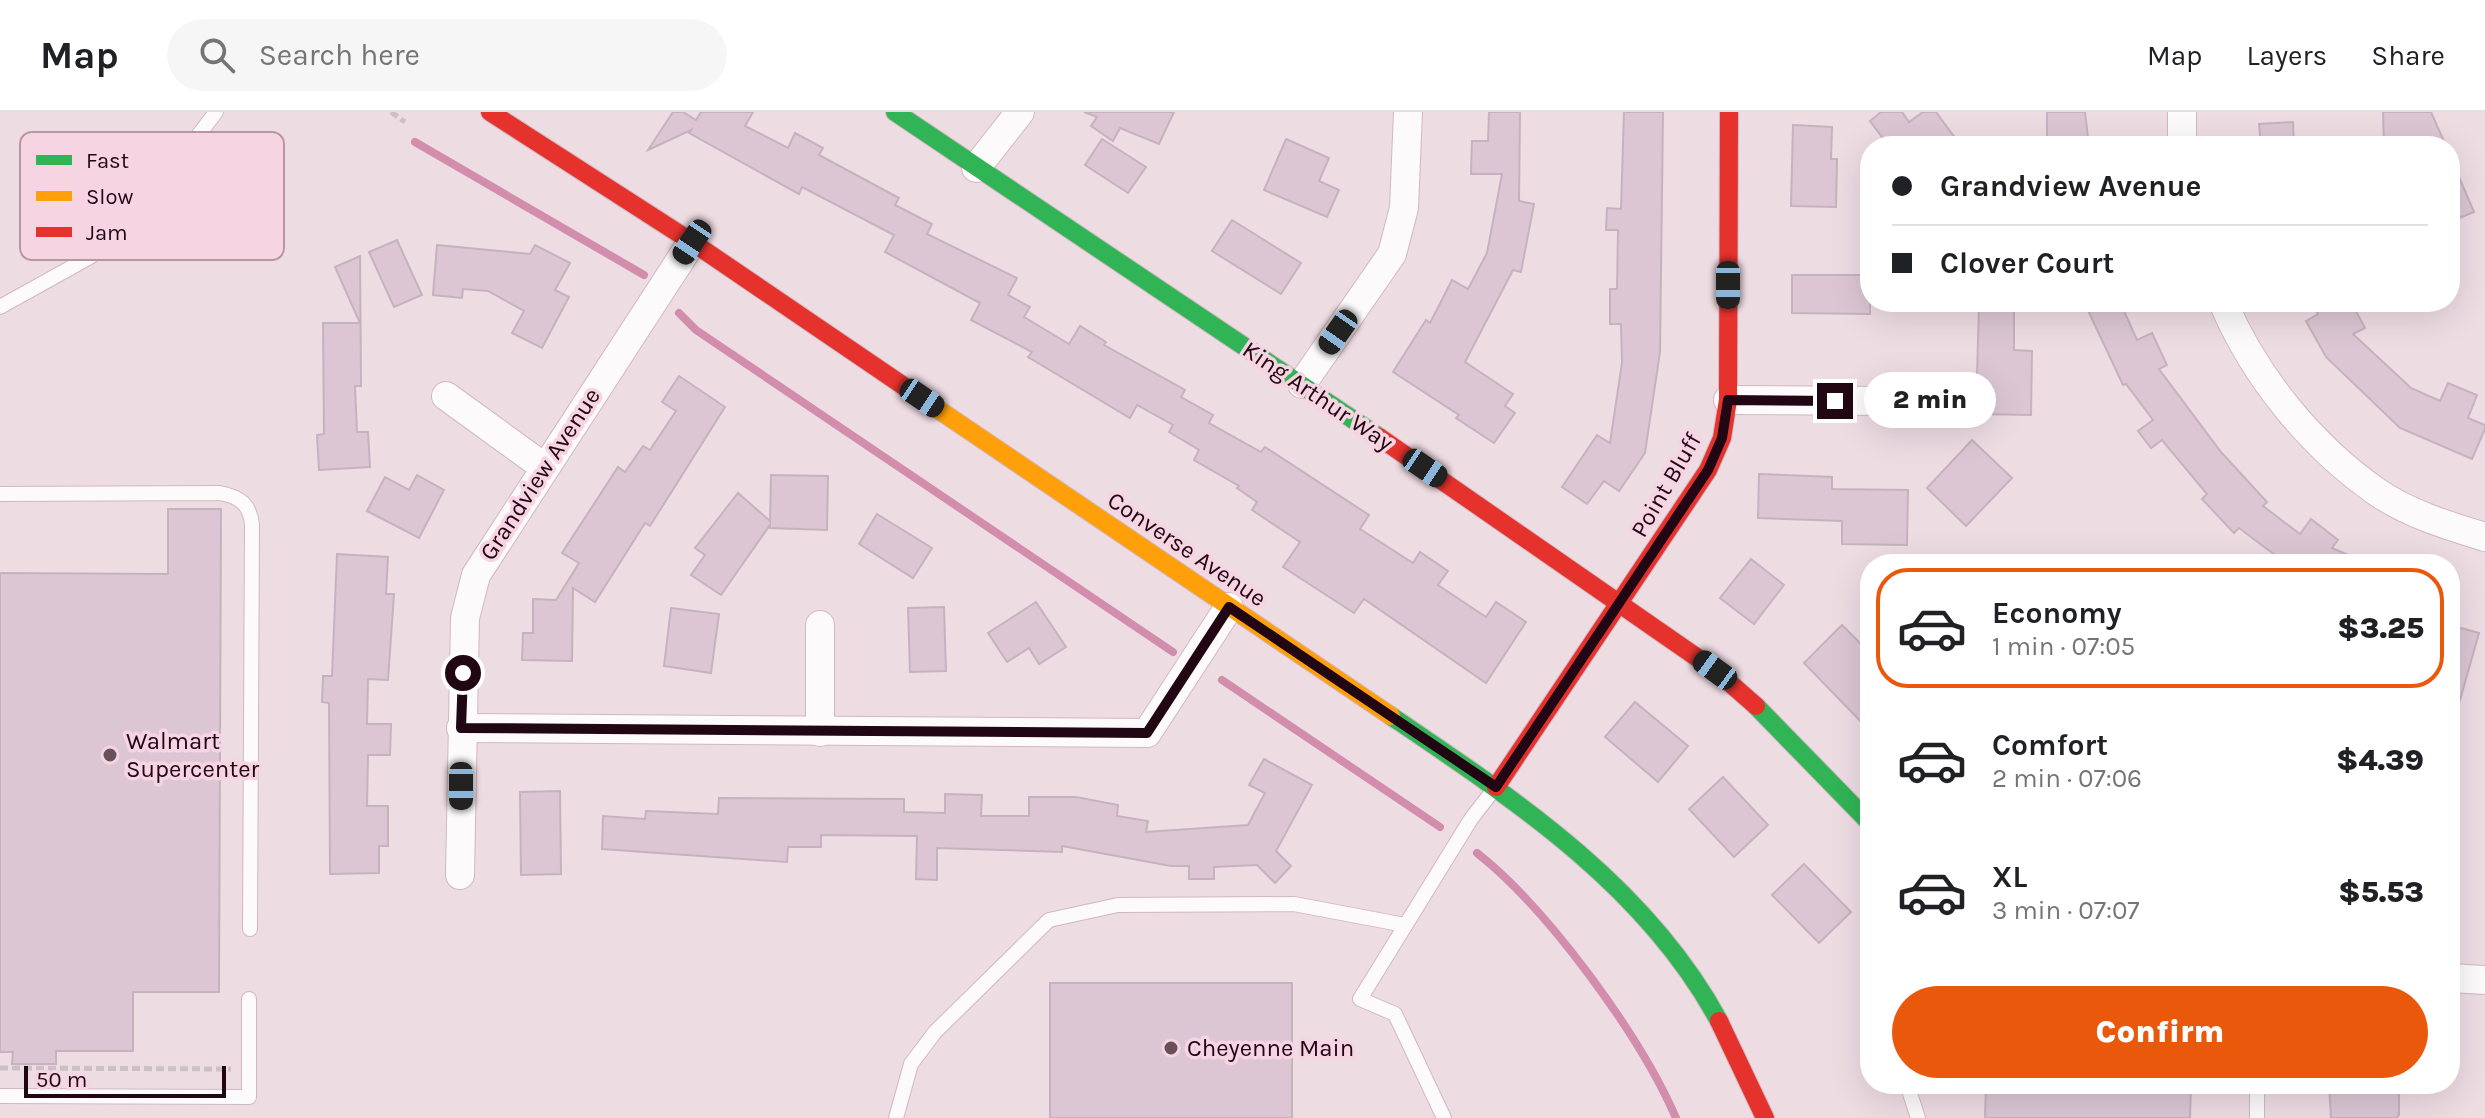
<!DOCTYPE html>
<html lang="en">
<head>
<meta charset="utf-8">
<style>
	body { margin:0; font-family:Karla,sans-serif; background:#f6f6f6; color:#202124; height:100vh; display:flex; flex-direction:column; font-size:30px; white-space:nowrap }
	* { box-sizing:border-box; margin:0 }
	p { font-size:26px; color:#757577 }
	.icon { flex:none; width:44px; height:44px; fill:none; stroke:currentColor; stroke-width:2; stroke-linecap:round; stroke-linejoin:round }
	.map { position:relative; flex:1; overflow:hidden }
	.sheet { position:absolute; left:1860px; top:442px; width:600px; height:540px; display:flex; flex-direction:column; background:#fff; border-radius:32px; box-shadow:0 8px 32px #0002 }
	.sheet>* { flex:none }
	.guide { position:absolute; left:1860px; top:24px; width:600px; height:176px; border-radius:32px; box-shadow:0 8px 32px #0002; display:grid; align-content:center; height:176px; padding:0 32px; background:#fff }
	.scale { position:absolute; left:24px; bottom:20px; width:202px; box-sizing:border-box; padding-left:8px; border:4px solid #210613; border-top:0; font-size:22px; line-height:28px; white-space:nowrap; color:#210613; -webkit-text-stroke:6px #f6d4e1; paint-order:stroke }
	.end { position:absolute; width:36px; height:36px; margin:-18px; border:10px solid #210613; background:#fff; box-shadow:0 0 0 4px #fff }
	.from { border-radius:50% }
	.bubble { position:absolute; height:56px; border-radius:28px; background:#fff; box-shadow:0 8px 32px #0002; font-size:26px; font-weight:800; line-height:56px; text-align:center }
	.car { position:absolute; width:24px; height:48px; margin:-24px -12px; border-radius:10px; box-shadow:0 0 6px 2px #0007; background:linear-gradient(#222 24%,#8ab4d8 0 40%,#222 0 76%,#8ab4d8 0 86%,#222 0) }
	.guide b { display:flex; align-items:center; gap:28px; height:76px; font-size:30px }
	.guide b+b { border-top:2px solid #e0e0e0 }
	.guide i { width:20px; height:20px; background:#202124 }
	ul { padding:14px 0 0; list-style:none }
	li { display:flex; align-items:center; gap:24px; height:120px; margin:0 16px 12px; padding:0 16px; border:4px solid transparent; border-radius:32px }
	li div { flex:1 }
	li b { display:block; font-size:30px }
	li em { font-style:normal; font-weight:800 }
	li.current { border-color:#ea580c }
	li>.icon { width:72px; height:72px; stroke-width:1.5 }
	.action { display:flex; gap:16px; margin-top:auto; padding:16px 32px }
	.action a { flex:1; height:92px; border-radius:48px; background:#ea580c; color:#fff; font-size:32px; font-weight:800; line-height:92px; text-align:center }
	header { display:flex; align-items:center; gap:48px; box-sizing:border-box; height:112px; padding:0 40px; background:#fff; border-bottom:2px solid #e0e0e0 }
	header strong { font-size:38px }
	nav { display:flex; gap:44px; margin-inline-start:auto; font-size:28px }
	.search { width:560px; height:72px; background:#f6f6f6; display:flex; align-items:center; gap:20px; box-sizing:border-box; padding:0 28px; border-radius:44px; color:#757577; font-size:30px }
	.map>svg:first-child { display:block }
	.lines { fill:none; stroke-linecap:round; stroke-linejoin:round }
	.stream { stroke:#d18dab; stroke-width:8 }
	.building { fill:#dcc6d4; stroke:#c6b2bf; stroke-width:2 }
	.lane-casing { stroke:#d0b8c2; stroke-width:16 }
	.street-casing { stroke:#d0b8c2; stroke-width:30 }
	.fast-casing { stroke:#d0b8c2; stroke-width:20 }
	.slow-casing { stroke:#d0b8c2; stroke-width:20 }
	.jam-casing { stroke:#d0b8c2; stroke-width:20 }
	.path { stroke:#cac0c5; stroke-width:5; stroke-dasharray:8 4; stroke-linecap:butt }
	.lane { stroke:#fcfafb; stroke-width:14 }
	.street { stroke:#fcfafb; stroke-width:28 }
	.fast { stroke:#30b455; stroke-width:18 }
	.slow { stroke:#ff9f0a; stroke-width:18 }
	.jam { stroke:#e5322d; stroke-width:18 }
	.route { stroke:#210613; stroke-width:10 }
	.poi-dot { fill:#69515c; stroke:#f6d4e1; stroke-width:3 }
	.labels { text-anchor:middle; stroke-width:7; stroke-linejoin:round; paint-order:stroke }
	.street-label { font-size:24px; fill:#210613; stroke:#f6d4e1 }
	.poi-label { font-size:24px; fill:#210613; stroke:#f6d4e1; text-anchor:start }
	.key { fill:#f6d4e1; stroke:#b696a3; stroke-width:2 }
	.key-label { font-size:22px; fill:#210613 }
</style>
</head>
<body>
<header>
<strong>Map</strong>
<div class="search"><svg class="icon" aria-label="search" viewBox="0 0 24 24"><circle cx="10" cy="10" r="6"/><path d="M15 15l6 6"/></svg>Search here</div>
<nav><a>Map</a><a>Layers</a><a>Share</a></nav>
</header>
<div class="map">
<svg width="2485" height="1006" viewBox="0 0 2485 1006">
	<rect width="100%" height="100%" fill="#eedce3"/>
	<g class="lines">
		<g class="stream">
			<polyline points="415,30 644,163"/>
			<polyline points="679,201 696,218 1173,540"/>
			<polyline points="1222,568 1440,715"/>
			<path d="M1477,741c70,55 163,182 199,265"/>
		</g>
	</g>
	<g class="building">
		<polygon points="673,0 683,0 696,8 701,0 753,0 745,14 788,36 795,21 823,36 819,43 899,86 895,93 932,112 927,122 1017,166 1008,183 1030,195 1024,205 1069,232 1080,214 1106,230 1104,233 1185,278 1181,285 1213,303 1209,311 1261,340 1265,335 1369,403 1360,417 1413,451 1420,440 1448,459 1438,473 1486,505 1496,490 1526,510 1486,571 1364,487 1354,501 1283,455 1300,430 1252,398 1257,390 1237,376 1239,374 1194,348 1199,338 1169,320 1173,313 1137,293 1130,306 1028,245 1032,240 971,208 980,191 885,140 894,123 802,75 799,82 689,21 691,18 648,38"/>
		<polygon points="1084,0 1174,0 1159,32 1120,16 1113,29 1091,14 1097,5"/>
		<polygon points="1489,0 1520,0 1519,89 1534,92 1521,160 1513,158 1465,250 1513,282 1505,294 1515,301 1494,331 1456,306 1459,303 1393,260 1426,208 1430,211 1452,168 1468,177 1487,141 1502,62 1471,62 1472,29 1488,29"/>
		<polygon points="1624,0 1663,0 1660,240 1645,341 1619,379 1604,369 1587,392 1562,375 1597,323 1610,331 1622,251 1621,212 1610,212 1610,177 1617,177 1618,118 1606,118 1607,96 1621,97"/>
		<polygon points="1881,0 1902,0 1909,10 1923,0 1936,0 1961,34 1876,34 1884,28 1870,9"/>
		<polygon points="2047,0 2085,0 2089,34 2047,34"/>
		<polygon points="2383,0 2431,0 2446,34 2384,34"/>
		<polygon points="2293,10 2294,34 2261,34 2259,12"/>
		<polygon points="1793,13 1832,15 1831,47 1837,47 1836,95 1791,94"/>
		<polygon points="1102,27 1146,55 1128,81 1085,53"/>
		<polygon points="1286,27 1329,46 1319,69 1339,78 1327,105 1264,78"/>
		<polygon points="2450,44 2474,100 2450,110"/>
		<polygon points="1232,108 1301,151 1281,182 1212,139"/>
		<polygon points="397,128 422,183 394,195 369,140"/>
		<polygon points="437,133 530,142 535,133 570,151 555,178 569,185 542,236 512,221 524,199 488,179 463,177 462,186 433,183"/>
		<polygon points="360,144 361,274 355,274 357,320 368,320 370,355 319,358 317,323 324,322 323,211 360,211 335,155"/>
		<polygon points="1792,163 1870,163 1870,202 1792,201"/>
		<polygon points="1979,190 2014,190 2014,238 2032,239 2031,303 1976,302"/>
		<polygon points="2084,190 2120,190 2137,228 2152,221 2167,253 2159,257 2221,340 2267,390 2263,394 2300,422 2311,407 2338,428 2332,436 2369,452 2287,452 2239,416 2234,421 2202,387 2207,382 2162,328 2151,336 2138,319 2153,308 2126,272 2123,273"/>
		<polygon points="2311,190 2351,190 2365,216 2353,222 2411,276 2440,289 2448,271 2477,283 2468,306 2485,313 2485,317 2472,347 2400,316 2326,245 2306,209 2318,202"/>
		<polygon points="679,264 725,295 650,414 645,411 595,490 573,476 572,549 522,548 523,521 533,521 533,487 556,488 579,451 562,441 618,355 625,360 643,334 650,338 676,299 662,290"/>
		<polygon points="1972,328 2012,366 1966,414 1927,376"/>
		<polygon points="1759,362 1832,365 1832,377 1908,378 1907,433 1842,432 1842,409 1758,406"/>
		<polygon points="417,363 444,378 419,426 367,399 385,365 409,378"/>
		<polygon points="771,363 828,364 827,418 770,416 770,413 721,483 691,463 705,443 695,436 738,381 770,409"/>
		<polygon points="168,397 221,397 219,880 133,880 133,939 56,939 56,952 12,952 13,940 0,940 0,461 168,462"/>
		<polygon points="877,402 932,436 913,466 859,432"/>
		<polygon points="337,442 388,445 386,482 394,482 388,568 368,567 367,612 391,612 390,643 368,643 367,694 388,694 388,734 379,734 379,761 330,762 329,591 322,590 323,564 332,564"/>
		<polygon points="1751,447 1784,473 1754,512 1720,486"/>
		<polygon points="1036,490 1066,535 1039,552 1029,536 1007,550 988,521"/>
		<polygon points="944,495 946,559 910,560 908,496"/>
		<polygon points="671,496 719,502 711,561 664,554"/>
		<polygon points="1842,513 1870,541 1870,619 1804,551"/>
		<polygon points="2450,513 2479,521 2456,602 2450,601"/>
		<polygon points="1635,590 1688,634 1658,670 1605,625"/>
		<polygon points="1264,647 1312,673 1276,739 1291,754 1275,771 1257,753 1214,755 1214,767 1189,767 1189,754 1171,754 1062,734 1062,740 937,736 937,768 916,767 917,724 821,723 821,735 788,735 787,750 602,737 603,704 645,707 646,699 718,702 719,686 904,687 904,700 945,701 945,682 982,683 981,704 1029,704 1029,685 1076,685 1118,693 1117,704 1148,709 1146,720 1248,713 1265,681 1249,673"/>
		<polygon points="1723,665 1768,713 1734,745 1689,697"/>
		<polygon points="560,679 561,762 521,763 520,680"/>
		<polygon points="1804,752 1851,800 1819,831 1772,783"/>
		<rect x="1050" y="871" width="242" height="135"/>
		<polygon points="1986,972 2191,972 2190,1006 1985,1006"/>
		<polygon points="2329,972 2399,972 2399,1003 2396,1006 2331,1006"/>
	</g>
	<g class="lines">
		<g class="lane-casing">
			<g id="lane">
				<polyline points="0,195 90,145 126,118 216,0"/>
				<path d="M0,382l220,-1c20,4 30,11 32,32l-2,404"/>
				<polyline points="1907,972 1918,1006"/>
				<polyline points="0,984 249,985 249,887"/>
				<polyline points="896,1006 911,952 935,920 1049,808 1118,793 1294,792 1405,813"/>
				<polyline points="1444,1006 1395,902 1360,887 1471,707 1495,676"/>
				<polyline points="2257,1006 2257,972"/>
			</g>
		</g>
		<g class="street-casing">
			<g id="street">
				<polyline points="2182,0 2182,34"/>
				<polyline points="976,56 1020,0"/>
				<path d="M2223,190c31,74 88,144 154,190 32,22 72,34 108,45"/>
				<polyline points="1302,272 1392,142 1404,96 1408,0"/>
				<polyline points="446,284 544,355"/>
				<polyline points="1728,288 1888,289"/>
				<polyline points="820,513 820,620"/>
				<polyline points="461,616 1147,621 1229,495"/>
				<polyline points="460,763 465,506 476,463 692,130"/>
				<polyline points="2450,866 2485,868"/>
			</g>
		</g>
		<g class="fast-casing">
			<g id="fast">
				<polyline points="895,0 1379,325"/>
				<polyline points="1756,594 1870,711"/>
				<path d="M1391,604c124,84 255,170 328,305"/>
			</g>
		</g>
		<g class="slow-casing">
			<polyline id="slow" points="908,277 1391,604"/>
		</g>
		<g class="jam-casing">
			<g id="jam">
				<polyline points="490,0 692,130 908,277"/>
				<polyline points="1379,325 1715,558 1756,594"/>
				<polyline points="1496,675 1708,358 1722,326 1728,288 1729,0"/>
				<polyline points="1719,909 1765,1006"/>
			</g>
		</g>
		<g class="path">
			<polyline points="391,0 405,10"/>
			<polyline points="0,956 231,957"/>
		</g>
		<use href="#lane" class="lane"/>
		<use href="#street" class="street"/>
		<use href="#fast" class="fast"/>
		<use href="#slow" class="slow"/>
		<use href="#jam" class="jam"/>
	</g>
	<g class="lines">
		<polyline class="route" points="463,561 461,616 1147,621 1229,495 1496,675 1708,358 1722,326 1728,288 1835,289"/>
	</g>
	<g class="poi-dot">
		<circle cx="110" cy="643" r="8"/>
		<circle cx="1171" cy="936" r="8"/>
	</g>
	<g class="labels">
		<g class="street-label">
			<text transform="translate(1318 284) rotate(34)" y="8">King Arthur Way</text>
			<text transform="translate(540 362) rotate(-57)" y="8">Grandview Avenue</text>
			<text transform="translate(1666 373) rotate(-60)" y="8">Point Bluff</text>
			<text transform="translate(1187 437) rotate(34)" y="8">Converse Avenue</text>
		</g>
		<g class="poi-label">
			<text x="126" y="637">Walmart<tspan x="126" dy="28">Supercenter</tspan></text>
			<text x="1187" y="944">Cheyenne Main</text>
		</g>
	</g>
	<rect x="20" y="20" width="264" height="128" rx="12" class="key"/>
	<rect x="36" y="43" width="36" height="10" fill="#30b455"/>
	<rect x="36" y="79" width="36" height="10" fill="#ff9f0a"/>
	<rect x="36" y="115" width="36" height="10" fill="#e5322d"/>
	<g class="key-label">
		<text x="86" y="56">Fast</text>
		<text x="86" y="92">Slow</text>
		<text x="86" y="128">Jam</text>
	</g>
</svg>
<div class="scale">50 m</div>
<i class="end from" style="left:463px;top:561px"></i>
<i class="end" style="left:1835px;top:289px"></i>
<div class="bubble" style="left:1864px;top:260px;width:132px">2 min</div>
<i class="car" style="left:692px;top:130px;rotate:214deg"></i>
<i class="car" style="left:1728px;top:173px;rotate:180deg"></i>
<i class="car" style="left:1338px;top:220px;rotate:215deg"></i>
<i class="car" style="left:922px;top:286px;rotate:124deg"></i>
<i class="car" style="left:1425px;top:356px;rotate:124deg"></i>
<i class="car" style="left:1715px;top:558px;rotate:306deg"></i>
<i class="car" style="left:461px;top:674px;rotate:180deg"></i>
<div class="guide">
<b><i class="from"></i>Grandview Avenue</b>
<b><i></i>Clover Court</b>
</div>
<section class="sheet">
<ul>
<li class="current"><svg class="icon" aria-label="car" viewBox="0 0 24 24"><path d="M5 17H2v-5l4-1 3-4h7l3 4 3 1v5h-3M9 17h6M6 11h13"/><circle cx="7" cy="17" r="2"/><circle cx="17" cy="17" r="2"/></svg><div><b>Economy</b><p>1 min · 07:05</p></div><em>$3.25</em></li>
<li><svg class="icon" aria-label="car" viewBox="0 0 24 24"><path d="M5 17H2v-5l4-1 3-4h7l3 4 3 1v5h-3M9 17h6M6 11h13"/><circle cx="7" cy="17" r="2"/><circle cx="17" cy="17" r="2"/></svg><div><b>Comfort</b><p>2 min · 07:06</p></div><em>$4.39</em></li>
<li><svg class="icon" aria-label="car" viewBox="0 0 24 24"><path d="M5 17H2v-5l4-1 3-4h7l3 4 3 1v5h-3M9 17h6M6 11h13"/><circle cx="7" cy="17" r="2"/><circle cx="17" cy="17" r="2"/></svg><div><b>XL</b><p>3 min · 07:07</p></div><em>$5.53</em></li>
</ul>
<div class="action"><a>Confirm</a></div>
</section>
</div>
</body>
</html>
